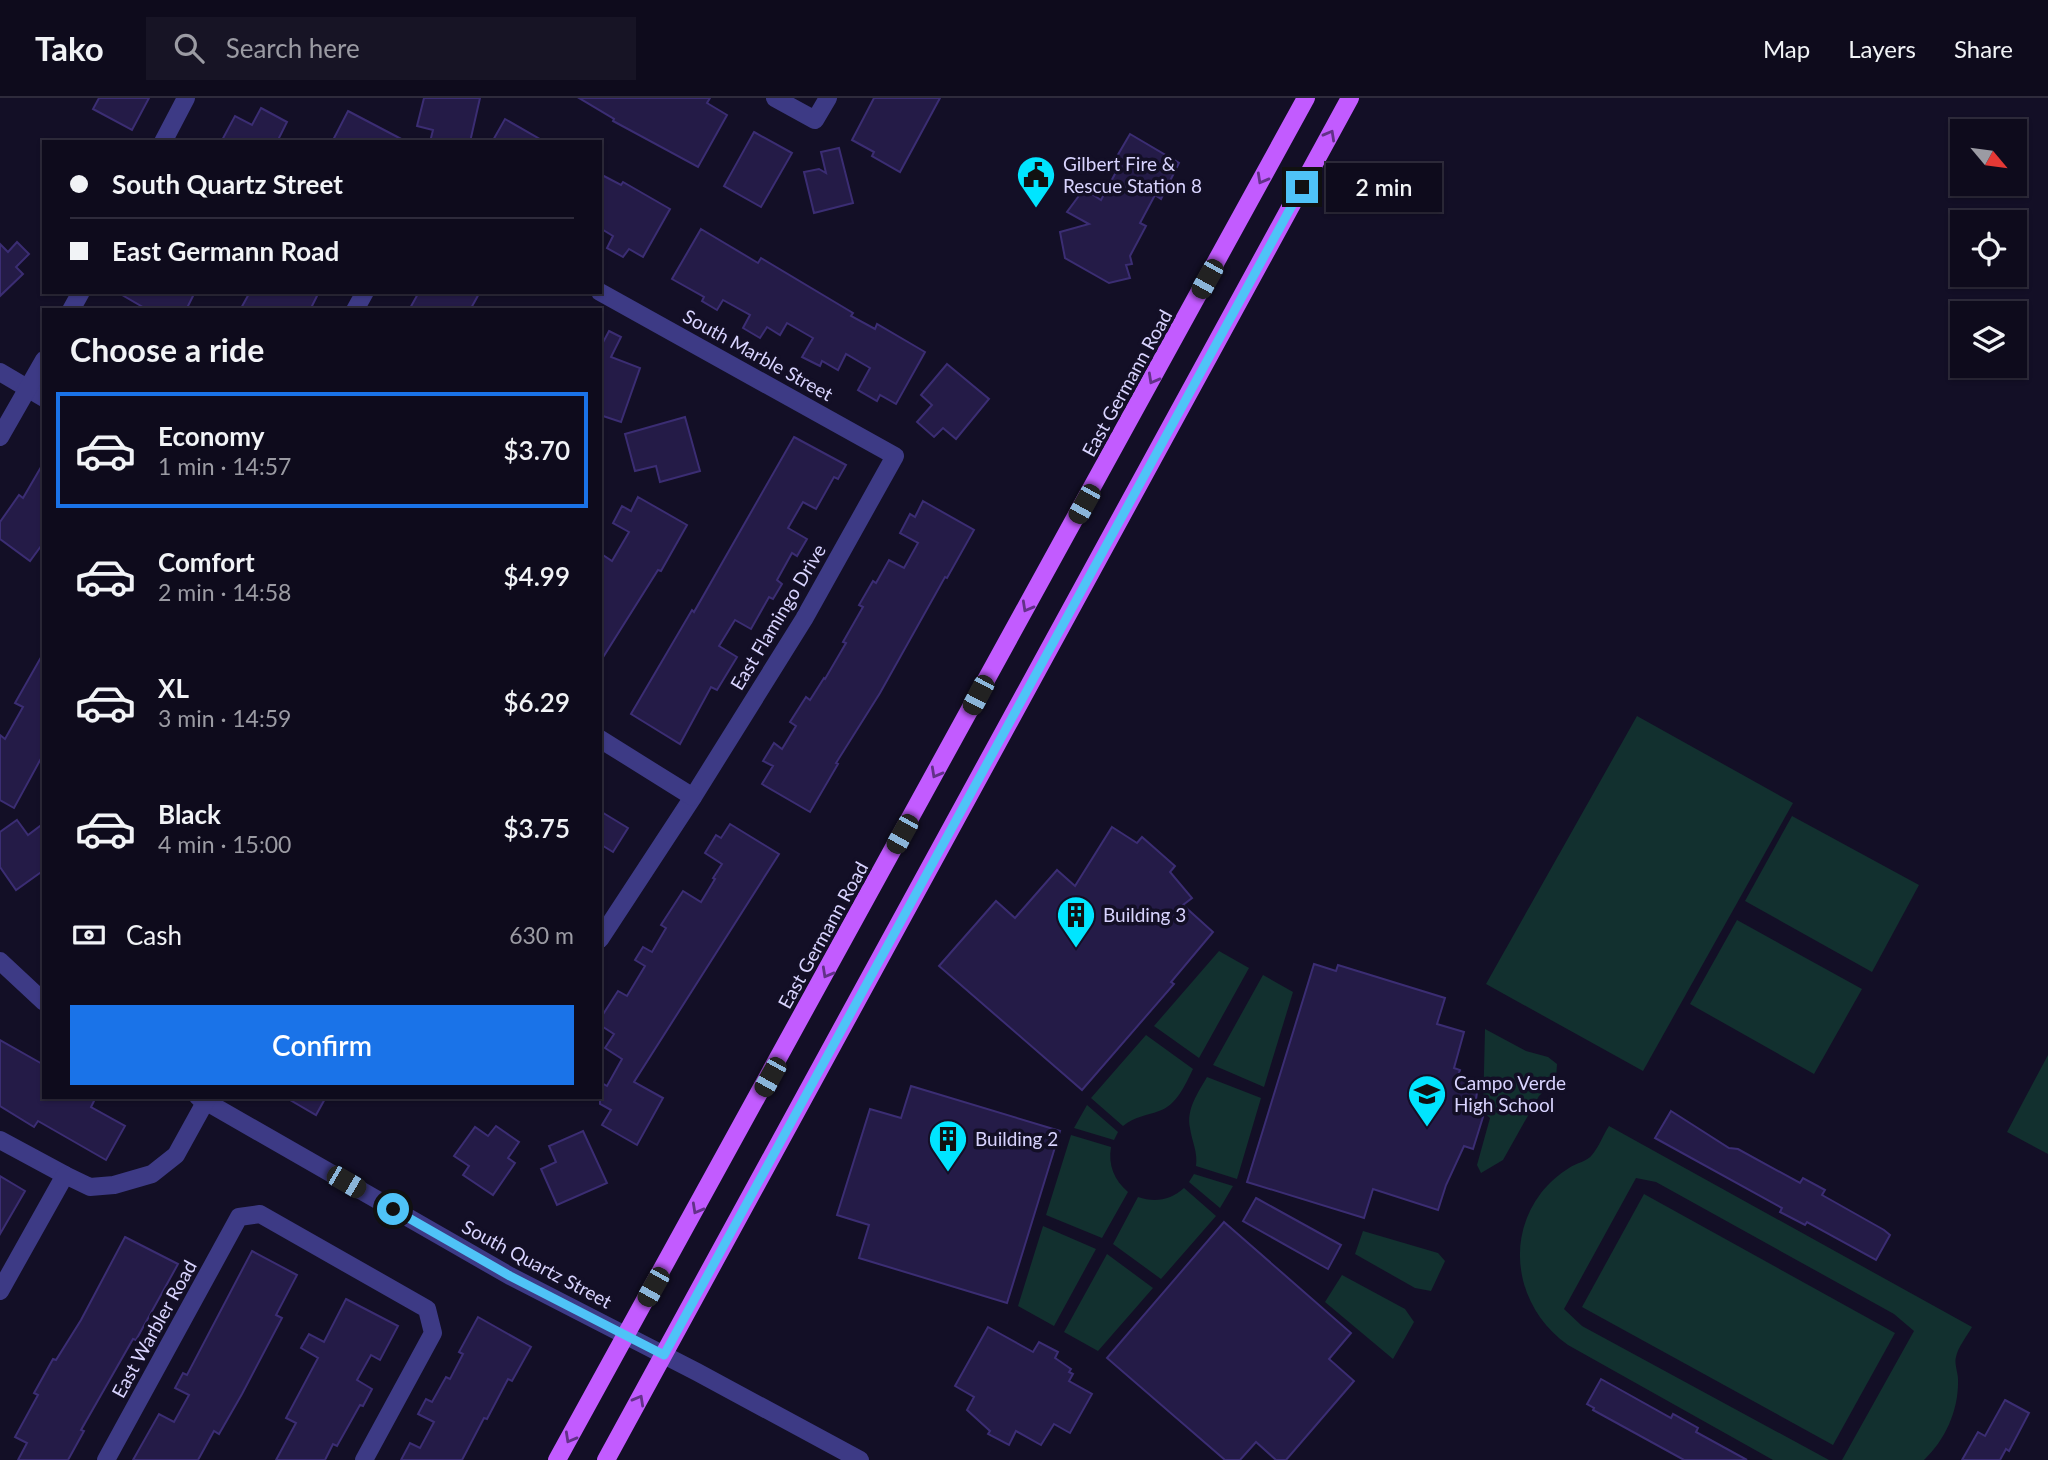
<!DOCTYPE html>
<html lang="en">
<head>
<meta charset="utf-8">
<style>
	body { margin:0; font-family:Lato,sans-serif; background:#171425; color:#f1f3f6; height:100vh; display:flex; flex-direction:column; font-size:26px; white-space:nowrap }
	* { box-sizing:border-box; margin:0 }
	p { font-size:23px; color:#9b9ba3 }
	.icon { flex:none; width:38px; height:38px; fill:none; stroke:currentColor; stroke-width:2; stroke-linecap:round; stroke-linejoin:round }
	.map { position:relative; flex:1; overflow:hidden }
	.side { position:absolute; left:42px; top:210px; width:560px; height:791px; display:flex; flex-direction:column; background:#0e0b1c; border-radius:0px; box-shadow:0 2px 5px #0004,0 0 0 2px #2e2b3b }
	.side>* { flex:none }
	.hud { position:absolute; left:42px; top:42px; width:560px; height:154px; border-radius:0px; box-shadow:0 2px 5px #0004,0 0 0 2px #2e2b3b; display:grid; align-content:center; height:154px; padding:0 28px; background:#0e0b1c }
	.needle { width:46px; rotate:119deg }
	.fabs { position:absolute; left:1950px; top:21px; display:grid; gap:14px }
	.fabs a { display:grid; place-items:center; width:77px; height:77px; border-radius:0px; background:#0e0b1c; box-shadow:0 2px 5px #0004,0 0 0 2px #2e2b3b; font-size:35px }
	.end { position:absolute; width:32px; height:32px; margin:-16px; border:9px solid #4fc3f7; background:#111; box-shadow:0 0 0 4px #111 }
	.from { border-radius:50% }
	.bubble { position:absolute; height:49px; border-radius:0px; background:#0e0b1c; box-shadow:0 2px 5px #0004,0 0 0 2px #2e2b3b; font-size:23px; font-weight:600; line-height:49px; text-align:center }
	.car { position:absolute; width:21px; height:42px; margin:-21px -10px; border-radius:9px; box-shadow:0 0 5px 2px #0007; background:linear-gradient(#222 24%,#8ab4d8 0 40%,#222 0 76%,#8ab4d8 0 86%,#222 0) }
	.hud b { display:flex; align-items:center; gap:24px; height:66px; font-size:26px }
	.hud b+b { border-top:2px solid #2e2b3b }
	.hud i { width:18px; height:18px; background:#f1f3f6 }
	ul { padding:0; list-style:none }
	li { display:flex; align-items:center; gap:21px; height:116px; margin:0 14px 10px; padding:0 14px; border:4px solid transparent; border-radius:0px }
	li div { flex:1 }
	li b { display:block; font-size:26px }
	li em { font-style:normal; font-weight:600 }
	li.on { border-color:#1a73e8 }
	li>.icon { width:63px; height:63px; stroke-width:1.5 }
	h2 { padding:0 28px; font-size:32px; line-height:84px }
	.pay { display:flex; align-items:center; gap:18px; height:77px; padding:0 28px; font-size:26px }
	.pay p { margin-inline-start:auto }
	.action { display:flex; gap:14px; margin-top:auto; padding:14px 28px }
	.action a { flex:1; height:80px; border-radius:0px; background:#1a73e8; color:#fff; font-size:28px; font-weight:600; line-height:80px; text-align:center }
	header { display:flex; align-items:center; gap:42px; box-sizing:border-box; height:98px; padding:0 35px; background:#0e0b1c; border-bottom:2px solid #2e2b3b }
	header strong { font-size:33px }
	nav { display:flex; gap:38px; margin-inline-start:auto; font-size:24px }
	.search { width:490px; height:63px; background:#171425; display:flex; align-items:center; gap:18px; box-sizing:border-box; padding:0 24px; border-radius:0px; color:#9b9ba3; font-size:26px }
	.map>svg:first-child { display:block }
	.green { fill:#12302f }
	.building { fill:#241b47; stroke:#3b2d73; stroke-width:2 }
	.lines { fill:none; stroke-linecap:round; stroke-linejoin:round }
	.minor { stroke:#3d3a85; stroke-width:18 }
	.major { stroke:#c25bff; stroke-width:18 }
	.oneway { stroke:#623188 }
	.route { stroke:#4fc3f7; stroke-width:9 }
	.labels { text-anchor:middle; stroke-width:7; stroke-linejoin:round; paint-order:stroke }
	.poi-label { font-size:19px; fill:#d9d4ff; stroke:#130f26; text-anchor:start }
	.street-label { font-size:19px; fill:#d9d4ff; stroke:#130f26 }
</style>
</head>
<body>
<header>
<strong>Tako</strong>
<div class="search"><svg class="icon" aria-label="search" viewBox="0 0 24 24"><circle cx="10" cy="10" r="6"/><path d="M15 15l6 6"/></svg>Search here</div>
<nav><a>Map</a><a>Layers</a><a>Share</a></nav>
</header>
<div class="map">
<svg width="2048" height="1362" viewBox="0 0 2048 1362">
	<rect width="100%" height="100%" fill="#130f26"/>
	<g class="green">
		<polygon points="1637,618 1793,705 1643,973 1486,886"/>
		<polygon points="1792,718 1919,787 1872,874 1745,803"/>
		<polygon points="1737,822 1862,891 1814,976 1690,906"/>
		<polygon points="1219,853 1249,870 1199,960 1154,928"/>
		<polygon points="1263,877 1293,894 1264,989 1213,967"/>
		<polygon points="1485,931 1526,953 1548,959 1557,966 1556,981 1539,998 1503,1062 1481,1075 1477,1067 1490,1020 1483,1014"/>
		<path d="M1146,937l47,34c-8,16 -16,36 -34,42 -13,5 -24,5 -36,15l-32,-28z"/>
		<polygon points="2048,957 2048,1056 2007,1034"/>
		<path d="M1207,979l54,21 -24,81 -41,-13c2,-14 -4,-24 -6,-38 -4,-19 8,-35 17,-51z"/>
		<polygon points="1087,1007 1118,1034 1114,1042 1074,1030"/>
		<path d="M1609,1028l363,201c-5,9 -14,20 -16,30 -2,6 2,16 2,22 1,30 -12,60 -34,81h-82l72,-129 -20,-17 -238,-132 -20,-4 -72,131 18,17 247,134h-56l-205,-115c-49,-34 -65,-102 -27,-152 8,-10 18,-19 28,-25 7,-5 19,-7 23,-13 7,-8 11,-20 17,-29z"/>
		<path d="M1071,1037l40,12c-3,18 3,33 17,45l-26,46 -56,-23z"/>
		<polygon points="1194,1076 1233,1088 1220,1110 1189,1084"/>
		<path d="M1184,1090l32,28 -55,63 -48,-35 25,-47c17,6 33,3 46,-9z"/>
		<polygon points="1644,1096 1895,1235 1833,1347 1582,1209"/>
		<polygon points="1043,1128 1096,1151 1054,1228 1018,1208"/>
		<polygon points="1363,1133 1438,1155 1445,1163 1431,1193 1415,1190 1355,1156"/>
		<polygon points="1107,1156 1153,1190 1098,1253 1064,1234"/>
		<polygon points="1342,1177 1405,1211 1414,1224 1393,1261 1325,1204"/>
	</g>
	<g class="building">
		<polygon points="99,0 149,0 132,32 93,11"/>
		<polygon points="424,0 480,0 470,44 430,44 433,32 417,28"/>
		<polygon points="579,0 710,0 707,5 727,17 698,69 613,23 614,21"/>
		<polygon points="874,0 940,0 900,74 872,58 874,54 852,42"/>
		<polygon points="261,10 287,24 277,44 221,44 235,18 252,27"/>
		<polygon points="348,13 407,44 332,44"/>
		<polygon points="505,21 545,44 492,44"/>
		<polygon points="754,34 792,55 761,109 724,88"/>
		<polygon points="1130,36 1179,65 1161,101 1155,97 1140,125 1146,128 1130,158 1132,166 1126,167 1130,180 1109,185 1065,160 1060,134 1089,126 1067,114 1084,91 1101,102 1116,74 1109,72"/>
		<polygon points="839,50 853,105 814,115 804,74 819,71 826,75 821,54"/>
		<polygon points="600,76 621,87 623,84 670,111 643,159 629,151 623,159 607,150 613,138 600,130"/>
		<polygon points="701,131 758,165 761,160 853,215 851,218 875,231 877,226 925,254 896,306 880,297 877,303 858,292 870,270 846,256 838,272 822,263 820,268 802,259 813,240 787,225 780,237 767,229 760,240 743,230 750,217 723,202 717,212 702,203 704,199 672,181"/>
		<polygon points="17,144 29,156 16,169 23,176 0,198 0,146 8,154"/>
		<polygon points="117,194 195,194 186,212 148,212"/>
		<polygon points="250,194 319,194 310,212 240,212"/>
		<polygon points="419,194 480,194 470,212 409,212"/>
		<polygon points="609,233 621,239 611,259 640,270 621,324 600,317 600,250"/>
		<polygon points="947,266 989,301 956,341 943,330 934,339 917,324 932,307 921,297"/>
		<polygon points="685,319 700,373 660,384 656,368 635,373 625,336"/>
		<polygon points="794,339 846,367 838,381 834,379 816,411 803,404 788,430 807,441 797,458 792,455 777,482 782,486 773,501 769,499 751,531 735,522 719,548 737,559 717,592 711,589 680,646 631,616 692,512 694,514"/>
		<polygon points="44,364 44,444 30,463 0,441 0,424 19,397 23,400"/>
		<polygon points="638,399 687,427 661,473 658,472 600,564 600,455 612,463 629,434 613,425 622,408 631,413"/>
		<polygon points="923,403 974,432 947,480 945,479 880,595 836,665 838,666 810,714 762,686 773,668 763,663 774,645 782,651 796,628 790,624 806,599 810,602 824,580 825,581 846,545 843,544 863,509 859,507 873,483 876,485 889,462 904,470 918,445 900,435 910,416 915,419"/>
		<polygon points="44,554 44,655 14,710 0,702 0,637 5,641 23,609 15,605"/>
		<polygon points="600,713 628,730 613,754 600,746"/>
		<polygon points="17,722 28,737 44,725 44,772 16,792 0,769 0,734"/>
		<polygon points="730,726 779,756 634,984 663,1000 637,1047 602,1027 611,1012 600,1006 600,984 607,988 622,961 605,950 614,936 600,927 600,921 618,893 627,898 645,868 635,862 643,849 652,854 666,830 661,827 683,793 701,804 715,781 713,780 722,766 705,755 716,737 721,740"/>
		<polygon points="1112,729 1137,745 1142,739 1175,768 1170,774 1192,800 1183,807 1213,834 1171,884 1174,886 1082,992 939,868 996,803 1015,820 1057,772 1075,788"/>
		<polygon points="1314,866 1336,873 1338,867 1445,900 1437,926 1464,934 1454,970 1460,972 1457,980 1478,987 1474,1016 1483,1019 1473,1051 1464,1048 1446,1087 1438,1112 1373,1091 1364,1120 1247,1084"/>
		<polygon points="0,942 44,967 44,999 96,999 91,1009 125,1028 106,1062 38,1023 34,1029 0,1008"/>
		<polygon points="911,988 1060,1033 1007,1205 859,1160 869,1127 837,1117 870,1011 901,1020"/>
		<polygon points="285,999 326,999 316,1017"/>
		<polygon points="1671,1013 1729,1050 1738,1051 1800,1085 1803,1080 1825,1092 1822,1097 1884,1132 1890,1137 1876,1162 1807,1124 1805,1127 1780,1114 1782,1110 1655,1040"/>
		<polygon points="496,1028 519,1044 508,1060 515,1065 493,1097 463,1077 469,1068 454,1058 475,1029 488,1038"/>
		<polygon points="583,1033 607,1085 557,1107 541,1071 556,1064 549,1048"/>
		<polygon points="0,1078 25,1093 0,1136"/>
		<polygon points="1256,1100 1341,1147 1328,1171 1243,1123"/>
		<polygon points="1224,1124 1351,1235 1329,1261 1354,1283 1286,1362 1276,1362 1256,1344 1240,1362 1225,1362 1107,1260"/>
		<polygon points="125,1139 178,1166 136,1242 133,1241 81,1332 84,1333 68,1362 18,1362 27,1345 15,1339 38,1297 34,1295 53,1261 56,1262 81,1222"/>
		<polygon points="252,1153 297,1177 276,1217 282,1220 242,1296 219,1336 214,1333 198,1362 133,1362 159,1316 174,1324 189,1297 175,1290 183,1275 187,1277"/>
		<polygon points="346,1201 398,1228 380,1262 371,1257 357,1282 372,1291 363,1308 360,1307 337,1348 333,1346 325,1362 276,1362 296,1325 286,1320 318,1260 301,1250 309,1236 324,1244"/>
		<polygon points="478,1219 531,1249 512,1283 508,1281 487,1321 484,1320 462,1362 401,1362 410,1345 420,1350 434,1324 418,1316 426,1301 432,1304 446,1279 450,1281 463,1256 459,1254"/>
		<polygon points="988,1229 1033,1254 1039,1244 1058,1254 1055,1260 1071,1271 1069,1274 1073,1276 1069,1283 1092,1296 1070,1335 1054,1326 1041,1347 1016,1333 1009,1347 988,1336 990,1333 967,1312 974,1299 955,1288"/>
		<polygon points="1601,1281 1671,1320 1673,1316 1698,1330 1696,1334 1747,1362 1684,1362 1593,1312 1594,1310 1587,1306"/>
		<polygon points="2005,1302 2029,1315 2009,1353 2006,1351 2000,1362 1962,1362 1978,1334 1985,1338"/>
	</g>
	<g class="lines">
		<g class="minor">
			<polyline points="775,0 815,22 828,0"/>
			<polyline points="163,44 186,0"/>
			<polyline points="600,194 895,358 804,521 693,699 600,841"/>
			<polyline points="71,212 81,194"/>
			<polyline points="355,212 365,194"/>
			<polyline points="0,274 44,300"/>
			<polyline points="0,339 44,262"/>
			<polyline points="600,641 693,699"/>
			<polyline points="0,863 44,904"/>
			<polyline points="198,999 510,1178 697,1274 860,1362"/>
			<polyline points="0,1042 65,1077"/>
			<polyline points="0,1193 65,1077 90,1089 114,1087 152,1076 176,1057 208,999"/>
			<polyline points="106,1362 239,1119 260,1116 427,1211 433,1235 364,1362"/>
		</g>
		<g class="major">
			<polyline points="557,1362 1306,0"/>
			<polyline points="606,1362 1350,0"/>
		</g>
	</g>
	<defs><path id="oneway-chevron" d="M-2-3.5L2.5 0L-2 3.5" fill="none" stroke-width="1.6" stroke-linecap="round" stroke-linejoin="round" transform="scale(1.75)"/></defs>
	<g class="oneway">
		<use href="#oneway-chevron" transform="translate(1330 37) rotate(-61)"/>
		<use href="#oneway-chevron" transform="translate(1262 81) rotate(119)"/>
		<use href="#oneway-chevron" transform="translate(1153 281) rotate(119)"/>
		<use href="#oneway-chevron" transform="translate(1027 509) rotate(119)"/>
		<use href="#oneway-chevron" transform="translate(936 675) rotate(119)"/>
		<use href="#oneway-chevron" transform="translate(827 875) rotate(119)"/>
		<use href="#oneway-chevron" transform="translate(697 1111) rotate(119)"/>
		<use href="#oneway-chevron" transform="translate(639 1302) rotate(-61)"/>
		<use href="#oneway-chevron" transform="translate(570 1340) rotate(119)"/>
	</g>
	<g class="lines">
		<polyline class="route" points="393,1111 510,1178 664,1257 1302,89"/>
	</g>
	<defs>
		<g id="civic-pin" transform="scale(2.0125)"><path d="M0 17L-7.5 6A9.5 9.5 0 1 1 7.5 6Z" fill="#00e5ff" stroke="#130f26"/><path d="M-.6-6.5H3V-4.5H.6V-3L4-1V1h2V6H-6V1h2V-1L-.6-3ZM-1.2 2.5V6h2.4V2.5Z" fill="#111"/></g>
		<g id="building-pin" transform="scale(2.0125)"><path d="M0 17L-7.5 6A9.5 9.5 0 1 1 7.5 6Z" fill="#00e5ff" stroke="#130f26"/><path d="M-4-6H4V6H1V3H-1V6H-4ZM-2.5-4.3h1.7v1.8h-1.7ZM.8-4.3h1.7v1.8H.8ZM-2.5-1h1.7V.8h-1.7ZM.8-1h1.7V.8H.8Z" fill="#111"/></g>
		<g id="school-pin" transform="scale(2.0125)"><path d="M0 17L-7.5 6A9.5 9.5 0 1 1 7.5 6Z" fill="#00e5ff" stroke="#130f26"/><path d="M0-5L7-2L0 1L-7-2ZM-4 1L0 2.5L4 1V4Q0 6-4 4Z" fill="#111"/></g>
	</defs>
	<g fill-rule="evenodd">
		<use href="#civic-pin" x="1036" y="77"/>
		<use href="#building-pin" x="1076" y="817"/>
		<use href="#school-pin" x="1427" y="996"/>
		<use href="#building-pin" x="948" y="1041"/>
	</g>
	<g class="labels">
		<g class="poi-label">
			<text x="1063" y="73">Gilbert Fire &amp;<tspan x="1063" dy="22">Rescue Station 8</tspan></text>
			<text x="1103" y="824">Building 3</text>
			<text x="1454" y="992">Campo Verde<tspan x="1454" dy="22">High School</tspan></text>
			<text x="975" y="1048">Building 2</text>
		</g>
		<g class="street-label">
			<text transform="translate(758 257) rotate(29)" y="7">South Marble Street</text>
			<text transform="translate(1127 285) rotate(-61)" y="7">East Germann Road</text>
			<text transform="translate(778 519) rotate(-59)" y="7">East Flamingo Drive</text>
			<text transform="translate(823 837) rotate(-61)" y="7">East Germann Road</text>
			<text transform="translate(537 1166) rotate(28)" y="7">South Quartz Street</text>
			<text transform="translate(154 1231) rotate(-61)" y="7">East Warbler Road</text>
		</g>
	</g>
</svg>
<div class="fabs">
<a><svg class="needle" viewBox="-14 -14 28 28"><path d="M0-13l5 13h-10z" fill="#e53935"/><path d="M0 13l5-13h-10z" fill="#9b9ba3"/></svg></a>
<a><svg class="icon" aria-label="locate" viewBox="0 0 24 24"><circle cx="12" cy="12" r="6"/><path d="M12 2v4M12 18v4M2 12h4M18 12h4"/></svg></a>
<a><svg class="icon" aria-label="layers" viewBox="0 0 24 24"><path d="M12 4l9 5-9 5-9-5zM3 14l9 5 9-5"/></svg></a>
</div>
<i class="end from" style="left:393px;top:1111px"></i>
<i class="end" style="left:1302px;top:89px"></i>
<div class="bubble" style="left:1326px;top:65px;width:116px">2 min</div>
<i class="car" style="left:1207px;top:181px;rotate:209deg"></i>
<i class="car" style="left:1084px;top:406px;rotate:209deg"></i>
<i class="car" style="left:978px;top:597px;rotate:208deg"></i>
<i class="car" style="left:902px;top:736px;rotate:209deg"></i>
<i class="car" style="left:770px;top:979px;rotate:209deg"></i>
<i class="car" style="left:346px;top:1084px;rotate:120deg"></i>
<i class="car" style="left:653px;top:1189px;rotate:209deg"></i>
<div class="hud">
<b><i class="from"></i>South Quartz Street</b>
<b><i></i>East Germann Road</b>
</div>
<section class="side">
<h2>Choose a ride</h2>
<ul>
<li class="on"><svg class="icon" aria-label="car" viewBox="0 0 24 24"><path d="M5 17H2v-5l4-1 3-4h7l3 4 3 1v5h-3M9 17h6M6 11h13"/><circle cx="7" cy="17" r="2"/><circle cx="17" cy="17" r="2"/></svg><div><b>Economy</b><p>1 min · 14:57</p></div><em>$3.70</em></li>
<li><svg class="icon" aria-label="car" viewBox="0 0 24 24"><path d="M5 17H2v-5l4-1 3-4h7l3 4 3 1v5h-3M9 17h6M6 11h13"/><circle cx="7" cy="17" r="2"/><circle cx="17" cy="17" r="2"/></svg><div><b>Comfort</b><p>2 min · 14:58</p></div><em>$4.99</em></li>
<li><svg class="icon" aria-label="car" viewBox="0 0 24 24"><path d="M5 17H2v-5l4-1 3-4h7l3 4 3 1v5h-3M9 17h6M6 11h13"/><circle cx="7" cy="17" r="2"/><circle cx="17" cy="17" r="2"/></svg><div><b>XL</b><p>3 min · 14:59</p></div><em>$6.29</em></li>
<li><svg class="icon" aria-label="car" viewBox="0 0 24 24"><path d="M5 17H2v-5l4-1 3-4h7l3 4 3 1v5h-3M9 17h6M6 11h13"/><circle cx="7" cy="17" r="2"/><circle cx="17" cy="17" r="2"/></svg><div><b>Black</b><p>4 min · 15:00</p></div><em>$3.75</em></li>
</ul>
<div class="pay"><svg class="icon" aria-label="cash" viewBox="0 0 24 24"><path d="M3 7h18v10H3z"/><circle cx="12" cy="12" r="2"/></svg>Cash<p>630 m</p></div>
<div class="action"><a>Confirm</a></div>
</section>
</div>
</body>
</html>
